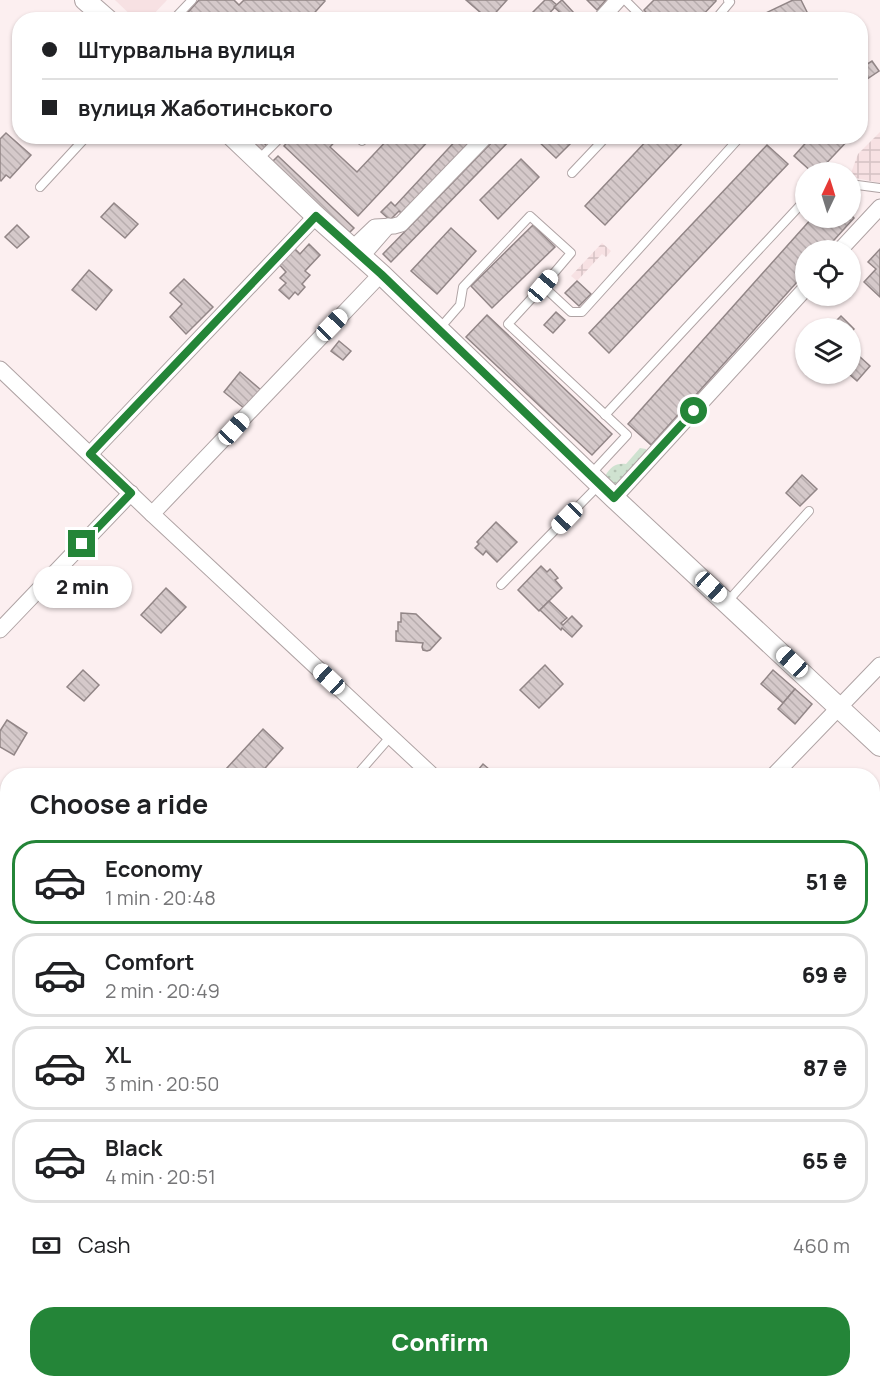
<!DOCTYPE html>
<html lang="en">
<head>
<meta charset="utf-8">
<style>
	body { margin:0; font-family:Manrope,sans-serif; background:#f6f6f6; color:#202124; height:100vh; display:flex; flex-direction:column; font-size:22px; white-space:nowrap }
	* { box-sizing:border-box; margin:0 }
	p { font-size:20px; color:#757577 }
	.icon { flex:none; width:33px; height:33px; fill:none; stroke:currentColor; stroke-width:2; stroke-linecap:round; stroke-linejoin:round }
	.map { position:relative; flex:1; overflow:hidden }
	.panel { position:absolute; left:0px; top:768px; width:880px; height:620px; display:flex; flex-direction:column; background:#fff; border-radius:24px 24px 0 0; box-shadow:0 2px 4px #0004 }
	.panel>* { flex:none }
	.hud { position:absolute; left:12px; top:12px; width:856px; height:132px; border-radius:24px; box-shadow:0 2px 4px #0004; display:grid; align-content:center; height:132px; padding:0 30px; background:#fff }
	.needle { width:39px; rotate:4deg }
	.controls { position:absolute; left:795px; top:162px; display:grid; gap:12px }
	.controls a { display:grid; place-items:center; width:66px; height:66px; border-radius:50%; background:#fff; box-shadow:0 2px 4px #0004; font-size:30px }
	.end { position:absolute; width:27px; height:27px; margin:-14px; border:8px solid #248538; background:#fff; box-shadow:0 0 0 3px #fff }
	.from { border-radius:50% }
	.bubble { position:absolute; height:42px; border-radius:21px; background:#fff; box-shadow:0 2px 4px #0004; font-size:20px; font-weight:800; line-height:42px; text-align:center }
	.car { position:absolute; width:18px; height:36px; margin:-18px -9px; border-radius:8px; box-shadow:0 0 4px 2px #0007; background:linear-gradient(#fff 24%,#345 0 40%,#fff 0 76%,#345 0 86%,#fff 0) }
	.hud b { display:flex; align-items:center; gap:21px; height:57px; font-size:22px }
	.hud b+b { border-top:2px solid #e0e0e0 }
	.hud i { width:15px; height:15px; background:#202124 }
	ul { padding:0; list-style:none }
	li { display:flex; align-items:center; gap:18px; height:84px; margin:0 12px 9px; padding:0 18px; border:3px solid #e0e0e0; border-radius:24px }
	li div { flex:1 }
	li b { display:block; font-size:22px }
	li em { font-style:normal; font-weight:800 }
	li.current { border-color:#248538 }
	li>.icon { width:54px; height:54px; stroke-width:1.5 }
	h2 { padding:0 30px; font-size:27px; line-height:72px }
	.pay { display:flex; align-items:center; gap:15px; height:66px; padding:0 30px; font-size:22px }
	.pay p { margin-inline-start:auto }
	.action { display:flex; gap:12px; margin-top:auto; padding:12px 30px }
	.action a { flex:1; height:69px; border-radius:24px; background:#248538; color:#fff; font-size:24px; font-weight:800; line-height:69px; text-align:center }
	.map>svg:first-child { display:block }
	.built { fill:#f7e1e3 }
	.industrial { fill:url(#industrial-grid) }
	.grass { fill:url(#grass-dots) }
	.building { fill:url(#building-back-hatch); stroke:#928687; stroke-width:1.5 }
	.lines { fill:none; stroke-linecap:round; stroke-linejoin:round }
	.service-casing { stroke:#afa3a4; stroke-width:10 }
	.minor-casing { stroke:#afa3a4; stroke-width:17 }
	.tertiary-casing { stroke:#afa3a4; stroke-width:22 }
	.service { stroke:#fff; stroke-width:8 }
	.minor { stroke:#fff; stroke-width:15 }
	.tertiary { stroke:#fff; stroke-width:20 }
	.route { stroke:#248538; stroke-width:8 }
</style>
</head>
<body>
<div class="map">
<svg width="880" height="1387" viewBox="0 0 880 1387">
	<defs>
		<pattern id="industrial-grid" width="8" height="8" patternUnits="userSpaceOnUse" patternTransform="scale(1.5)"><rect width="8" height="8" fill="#f7e1e3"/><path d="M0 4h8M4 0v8" fill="none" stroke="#d5c2c4"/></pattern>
		<pattern id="grass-dots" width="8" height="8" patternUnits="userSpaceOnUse" patternTransform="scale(1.5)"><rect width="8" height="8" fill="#cfe2d0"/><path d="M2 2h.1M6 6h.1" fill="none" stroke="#b3c3b3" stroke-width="1.8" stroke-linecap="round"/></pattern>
		<pattern id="building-back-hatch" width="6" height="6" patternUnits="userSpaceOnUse" patternTransform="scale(1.5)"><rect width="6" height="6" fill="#d5c9ca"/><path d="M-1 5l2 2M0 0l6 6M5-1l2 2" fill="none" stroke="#b8adae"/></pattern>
	</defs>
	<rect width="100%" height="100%" fill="#fceff0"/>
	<polygon class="built" points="115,0 167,0 149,19 136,20"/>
	<g class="industrial">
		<polygon points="880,132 880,183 851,177 851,173 858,154"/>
		<polygon points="602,243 611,251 606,257 602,254 577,281 571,276"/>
	</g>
	<path class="grass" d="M640,448l6,1 3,7 -26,20 -1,6c-8,3 -14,3 -17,-6 6,-9 10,-13 21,-12z"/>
	<g class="building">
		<polygon points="199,0 234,0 239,5 244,0 323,0 325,1 308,20 257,20 251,14 246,20 181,20"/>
		<polygon points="466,0 507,0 489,20"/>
		<polygon points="545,0 551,0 557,5 543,20 525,20"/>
		<polygon points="562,0 574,13 568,20 554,7"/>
		<polygon points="587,0 606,0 597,10"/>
		<polygon points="654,0 716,0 716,1 698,20 653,20 644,10"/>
		<polygon points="793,0 801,0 811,20 751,20"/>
		<polygon points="872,61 879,71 861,83 861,68"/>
		<polygon points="6,133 31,155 10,178 6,175 1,181 0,180 0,139"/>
		<polygon points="240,136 257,136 269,148 261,157"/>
		<polygon points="293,136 340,136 330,147 357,172 391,136 433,136 358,216 284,146"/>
		<polygon points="460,136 478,136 403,215 399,211 390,220 381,212 391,202 395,206"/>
		<polygon points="498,136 514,136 391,262 383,254"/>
		<polygon points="539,136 578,136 556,158 536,139"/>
		<polygon points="651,136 689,136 605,225 585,206"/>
		<polygon points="812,136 852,136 818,172 812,172 794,156"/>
		<polygon points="767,145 788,164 609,353 589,333"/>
		<polygon points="278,156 354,228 346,236 270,164"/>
		<polygon points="521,159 539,177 498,219 480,200"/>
		<polygon points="114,203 138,224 125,238 101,217"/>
		<polygon points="850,214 854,218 825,250 806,250 806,272 651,445 628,424 812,218 850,218"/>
		<polygon points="17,225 29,237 17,248 5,237"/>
		<polygon points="533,225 555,247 492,308 471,286"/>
		<polygon points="451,228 476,251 437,294 411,271"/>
		<polygon points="309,244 320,255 305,271 310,275 302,284 305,287 298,295 295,292 289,299 279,290 286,283 280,278 286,272 277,262 292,246 300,254"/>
		<polygon points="880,249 880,297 864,282 876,269 868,262"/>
		<polygon points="89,270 112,290 96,310 72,290"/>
		<polygon points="184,279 213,307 186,334 170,317 182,304 170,293"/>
		<polygon points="577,281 591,294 579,306 565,293"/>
		<polygon points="556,312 565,320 553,333 544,325"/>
		<polygon points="487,315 612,434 592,455 466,337"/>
		<polygon points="841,316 854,329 850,333 850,328 817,328 823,322 829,328"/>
		<polygon points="339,341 351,351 343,360 331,351"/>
		<polygon points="859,356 870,366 857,381 849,374 850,374 850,364"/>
		<polygon points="240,372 261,390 245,409 224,392"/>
		<polygon points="802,475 817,489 800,506 786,493"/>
		<polygon points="496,522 517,542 497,562 486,551 483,555 475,548 479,544 477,542"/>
		<polygon points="541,566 547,572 550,569 558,578 555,580 562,588 539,611 518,590"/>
		<polygon points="166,588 186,607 161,633 141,615"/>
		<polygon points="549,601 567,618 561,623 563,625 572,616 582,626 572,637 562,628 561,630 540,610"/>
		<polygon points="401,613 416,614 441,638 430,650 427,651 423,650 422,647 423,643 396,641 396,631 398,631 398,622 401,622"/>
		<polygon points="545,665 563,684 539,708 520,690"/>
		<polygon points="83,670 99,685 84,701 67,687"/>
		<polygon points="773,670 795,689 783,703 761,684"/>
		<polygon points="795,689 812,704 795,724 778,709"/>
		<polygon points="7,720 27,733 14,755 0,747 0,731"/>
		<polygon points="263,729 283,748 258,776 233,776 226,769"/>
		<polygon points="483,764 496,775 496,776 473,776"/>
		<polygon points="2,862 8,867 8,889 0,898 0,864"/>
		<polygon points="8,1279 8,1303 0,1296 0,1287"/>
		<polygon points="0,1339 8,1346 8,1353 0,1361"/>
		<polygon points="40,1380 70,1380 64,1387 34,1387"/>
		<polygon points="420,1380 433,1380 439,1386 414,1387"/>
		<polygon points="704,1380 737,1380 730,1387 711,1387"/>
	</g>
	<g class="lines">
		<g class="service-casing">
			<g id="service">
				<polyline points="625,0 645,20"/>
				<polyline points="173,20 192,0"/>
				<polyline points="715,20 730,2 728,0"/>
				<polyline points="357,136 362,141 366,136"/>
				<polyline points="258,160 282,136"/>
				<polyline points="572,173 607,136"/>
				<polyline points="850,184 880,188"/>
				<polyline points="40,187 87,136"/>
				<polyline points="440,328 460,305 463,287 530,216 571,253 543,286"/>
				<polyline points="605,415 806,199"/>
				<polyline points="590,475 627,435 508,324 543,286 571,312 582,312 741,136"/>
				<polyline points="501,585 599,485"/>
				<polyline points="728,601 809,511"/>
				<polyline points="356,776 391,736"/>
				<polyline points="0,1106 8,1098"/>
				<polyline points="108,1380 115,1387"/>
			</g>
		</g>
		<g class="minor-casing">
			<g id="minor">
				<polyline points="600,20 618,0"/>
				<polyline points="352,249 375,227 394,226 401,224 486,136"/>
				<polyline points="840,250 880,207"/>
				<polyline points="361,257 388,226"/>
				<polyline points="0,369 152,514 433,776"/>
				<polyline points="90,454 316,216"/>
				<polyline points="614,498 806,288"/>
				<polyline points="152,514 381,274"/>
				<polyline points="0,630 131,493"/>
				<polyline points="773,776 880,665"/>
				<polyline points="0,944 8,951"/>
				<polyline points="873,1183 880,1190"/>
				<polyline points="873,1332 880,1324"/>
				<polyline points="476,1380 483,1387"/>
				<polyline points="190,1387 197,1380"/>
				<polyline points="819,1387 826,1380"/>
			</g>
		</g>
		<g class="tertiary-casing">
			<g id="tertiary">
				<polyline points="85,0 108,20"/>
				<polyline points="232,136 316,216 381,274 614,498 880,746"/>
			</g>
		</g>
		<use href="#service" class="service"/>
		<use href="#minor" class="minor"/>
		<use href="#tertiary" class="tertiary"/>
	</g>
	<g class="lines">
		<polyline class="route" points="82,544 131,493 90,454 316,216 381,274 614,498 694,411"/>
	</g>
</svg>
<div class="controls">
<a><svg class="needle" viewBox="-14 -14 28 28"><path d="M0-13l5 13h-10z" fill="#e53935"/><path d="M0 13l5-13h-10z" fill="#757577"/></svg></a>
<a><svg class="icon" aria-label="locate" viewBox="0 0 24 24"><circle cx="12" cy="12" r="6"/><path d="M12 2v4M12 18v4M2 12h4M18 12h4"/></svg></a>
<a><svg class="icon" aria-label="layers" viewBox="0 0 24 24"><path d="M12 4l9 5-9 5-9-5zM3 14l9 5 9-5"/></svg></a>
</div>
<i class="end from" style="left:694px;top:411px"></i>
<i class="end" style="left:82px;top:544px"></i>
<div class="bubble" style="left:33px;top:566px;width:99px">2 min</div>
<i class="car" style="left:543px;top:286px;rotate:40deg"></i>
<i class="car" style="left:332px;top:325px;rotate:44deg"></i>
<i class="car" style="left:234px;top:429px;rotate:43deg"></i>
<i class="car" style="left:567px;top:518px;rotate:224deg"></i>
<i class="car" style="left:711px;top:587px;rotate:133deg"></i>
<i class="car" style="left:792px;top:662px;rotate:313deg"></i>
<i class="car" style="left:329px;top:679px;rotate:313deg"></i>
<div class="hud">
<b><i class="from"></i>Штурвальна вулиця</b>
<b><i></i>вулиця Жаботинського</b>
</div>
<section class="panel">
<h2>Choose a ride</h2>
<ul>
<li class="current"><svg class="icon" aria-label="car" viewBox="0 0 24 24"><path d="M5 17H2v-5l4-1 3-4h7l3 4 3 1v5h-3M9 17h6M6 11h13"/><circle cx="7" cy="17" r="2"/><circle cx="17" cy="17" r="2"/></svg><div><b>Economy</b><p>1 min · 20:48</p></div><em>51 ₴</em></li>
<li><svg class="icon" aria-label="car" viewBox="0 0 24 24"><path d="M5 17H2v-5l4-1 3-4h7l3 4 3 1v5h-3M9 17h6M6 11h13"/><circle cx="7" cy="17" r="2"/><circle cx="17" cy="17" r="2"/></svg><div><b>Comfort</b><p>2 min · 20:49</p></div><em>69 ₴</em></li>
<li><svg class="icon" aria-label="car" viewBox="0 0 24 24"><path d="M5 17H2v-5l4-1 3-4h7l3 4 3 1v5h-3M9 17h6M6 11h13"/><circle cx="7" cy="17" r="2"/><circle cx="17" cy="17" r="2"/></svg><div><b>XL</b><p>3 min · 20:50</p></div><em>87 ₴</em></li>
<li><svg class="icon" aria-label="car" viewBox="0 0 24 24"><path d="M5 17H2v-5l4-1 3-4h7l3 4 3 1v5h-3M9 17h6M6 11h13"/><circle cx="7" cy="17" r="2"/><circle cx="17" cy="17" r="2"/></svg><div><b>Black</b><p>4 min · 20:51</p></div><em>65 ₴</em></li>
</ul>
<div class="pay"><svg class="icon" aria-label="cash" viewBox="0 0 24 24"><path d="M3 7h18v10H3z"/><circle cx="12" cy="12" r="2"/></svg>Cash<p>460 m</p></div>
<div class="action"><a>Confirm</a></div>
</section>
</div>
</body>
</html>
